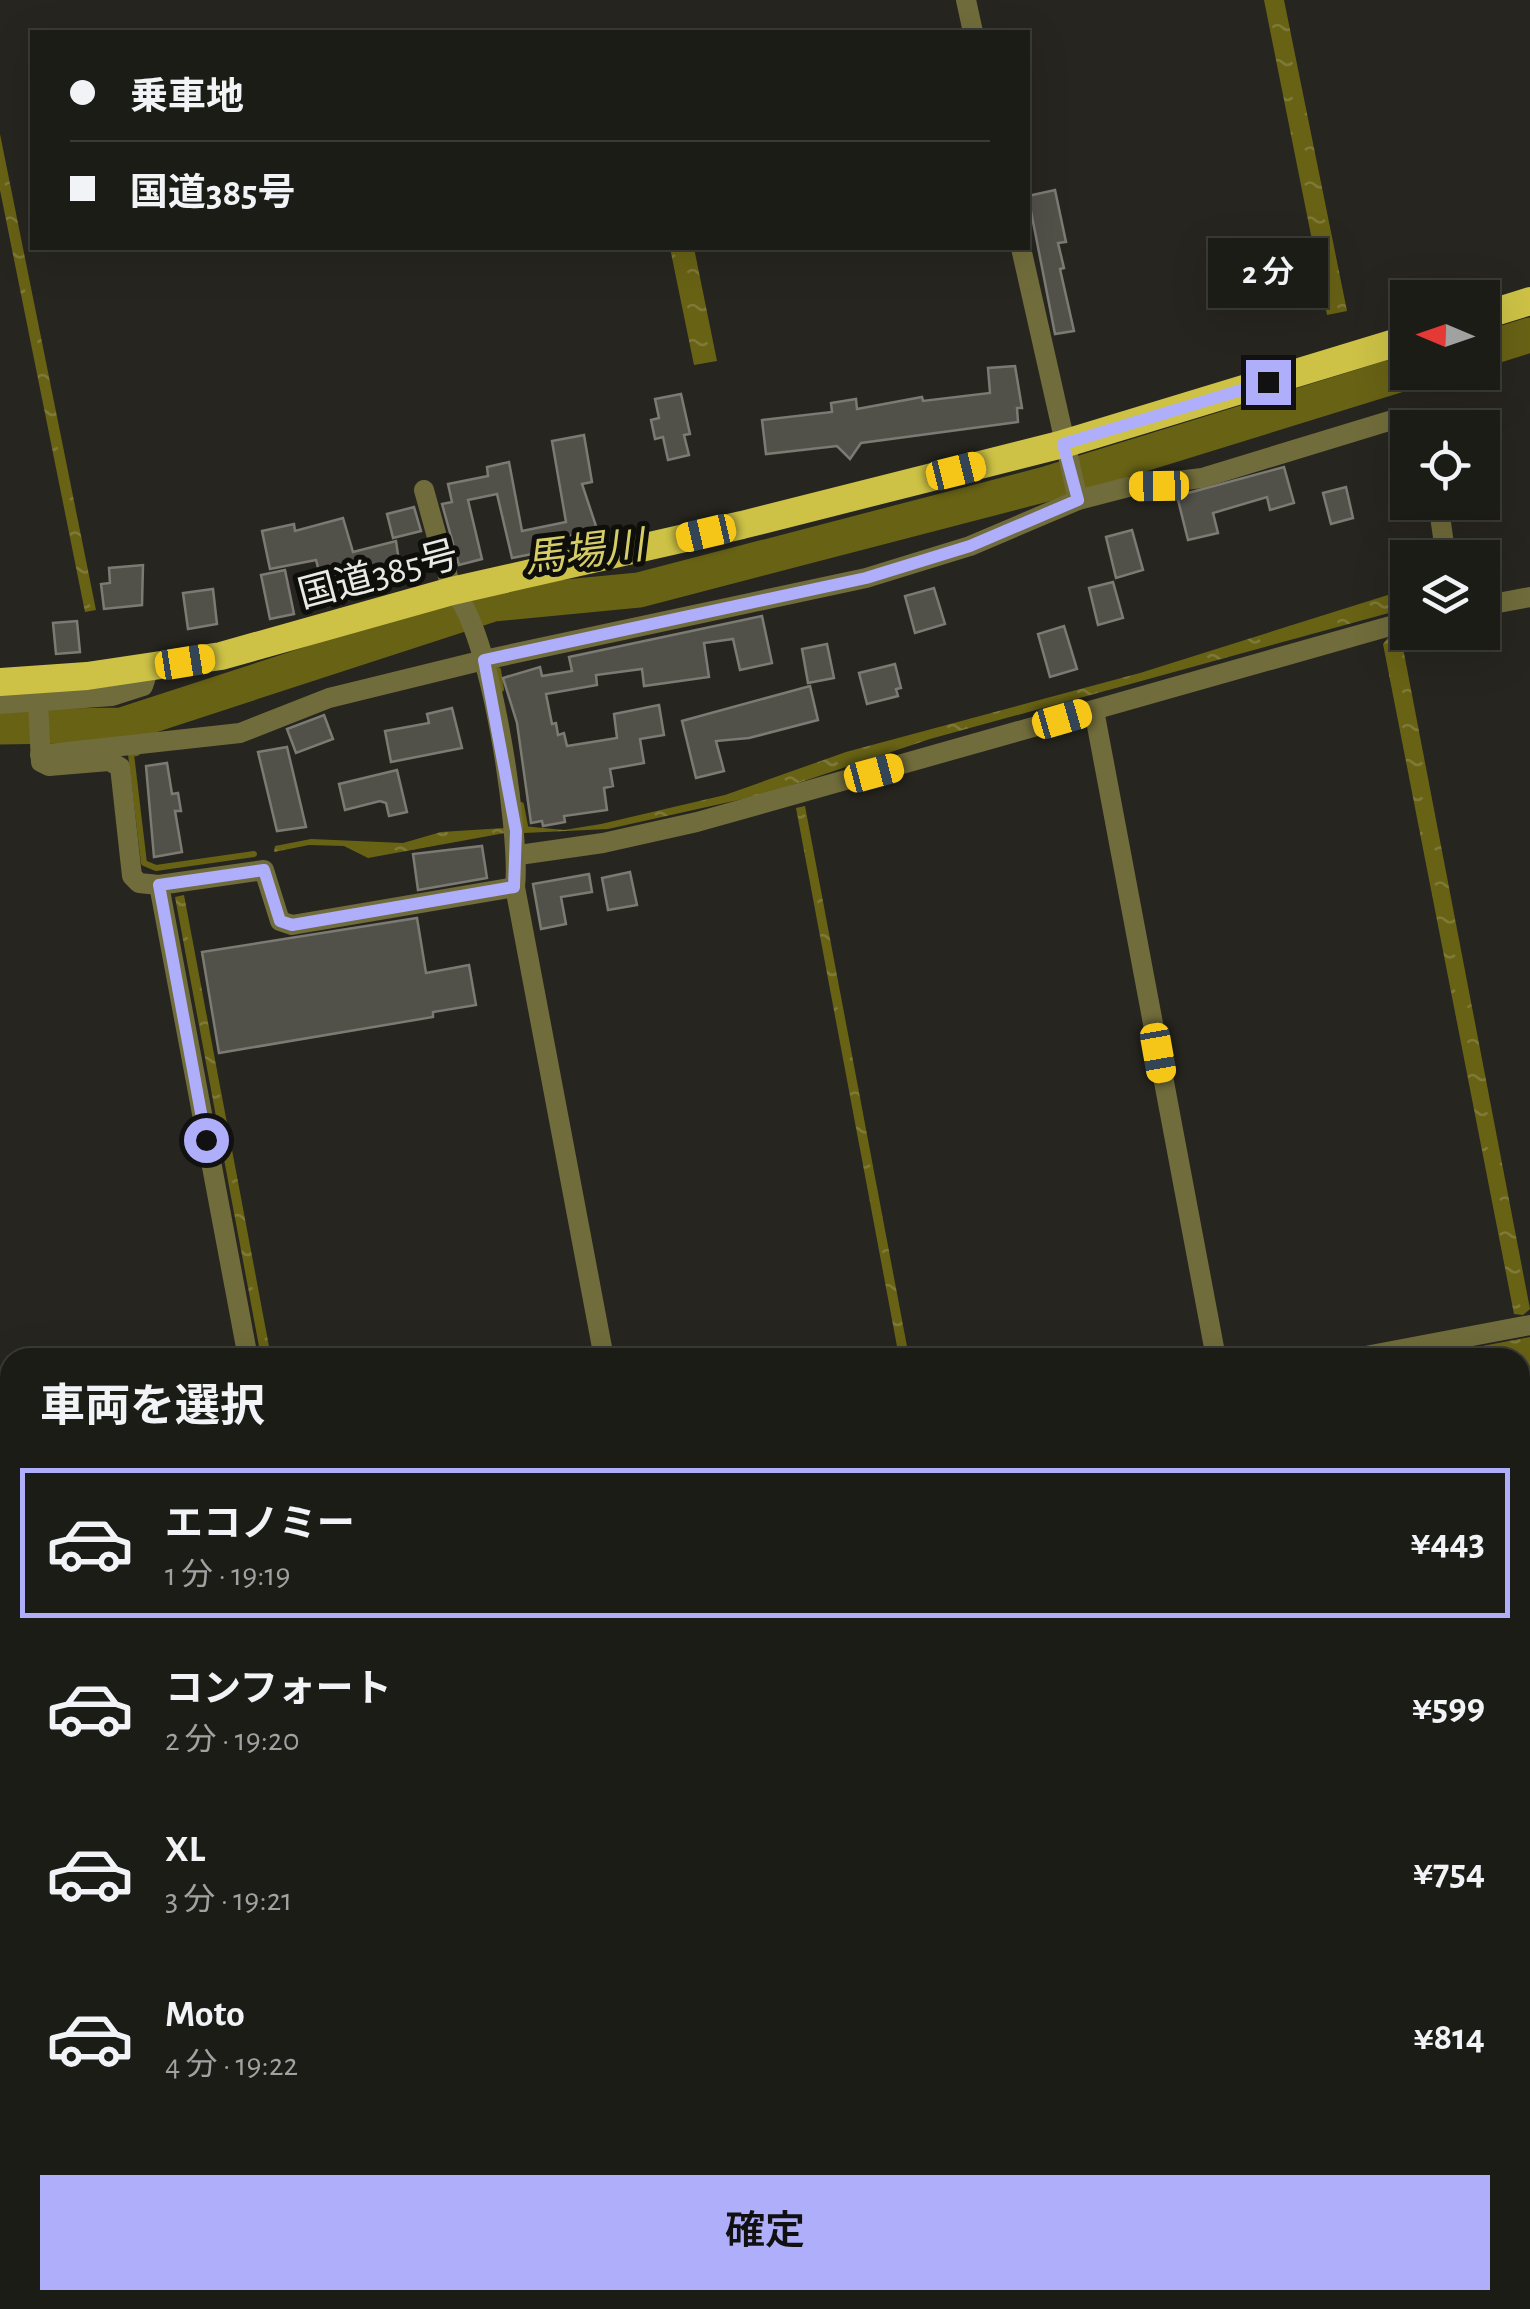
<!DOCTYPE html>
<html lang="ja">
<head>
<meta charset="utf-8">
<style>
	body { margin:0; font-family:"Alegreya Sans","Noto Sans JP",sans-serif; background:#252520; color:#f1f3f6; height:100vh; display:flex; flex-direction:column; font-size:38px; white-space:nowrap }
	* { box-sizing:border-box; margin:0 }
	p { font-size:32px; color:#a0a1a1 }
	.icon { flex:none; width:55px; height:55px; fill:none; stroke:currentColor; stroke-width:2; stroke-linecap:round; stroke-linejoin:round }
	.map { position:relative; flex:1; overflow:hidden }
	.details { position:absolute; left:0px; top:1348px; width:1530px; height:962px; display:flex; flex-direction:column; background:#1c1c17; border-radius:30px 30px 0 0; box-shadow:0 10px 40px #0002,0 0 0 2px #3a3a36 }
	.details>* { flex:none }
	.hud { position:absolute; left:30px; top:30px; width:1000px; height:220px; border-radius:0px; box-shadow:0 10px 40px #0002,0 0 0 2px #3a3a36; display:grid; align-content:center; height:220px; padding:0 40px; background:#1c1c17 }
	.needle { width:65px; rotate:272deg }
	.tools { position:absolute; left:1390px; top:280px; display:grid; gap:20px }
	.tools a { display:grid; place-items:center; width:110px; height:110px; border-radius:0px; background:#1c1c17; box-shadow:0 10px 40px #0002,0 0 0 2px #3a3a36; font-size:50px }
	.end { position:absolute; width:45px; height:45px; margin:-22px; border:12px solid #afaefa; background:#111; box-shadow:0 0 0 5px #111 }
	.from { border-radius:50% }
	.bubble { position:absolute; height:70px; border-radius:0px; background:#1c1c17; box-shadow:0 10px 40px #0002,0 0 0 2px #3a3a36; font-size:32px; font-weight:600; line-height:70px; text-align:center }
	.car { position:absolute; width:30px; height:60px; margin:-30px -15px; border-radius:12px; box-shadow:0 0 8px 2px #0007; background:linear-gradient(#f5c518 24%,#345 0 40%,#f5c518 0 76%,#345 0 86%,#f5c518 0) }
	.hud b { display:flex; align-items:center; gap:35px; height:95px; font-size:38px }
	.hud b+b { border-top:2px solid #3a3a36 }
	.hud i { width:25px; height:25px; background:#f1f3f6 }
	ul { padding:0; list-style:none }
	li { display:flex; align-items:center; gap:30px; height:150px; margin:0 20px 15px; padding:0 20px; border:5px solid transparent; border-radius:0px }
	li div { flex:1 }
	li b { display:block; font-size:38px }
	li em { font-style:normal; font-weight:600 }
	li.active { border-color:#afaefa }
	li>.icon { width:90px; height:90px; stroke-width:1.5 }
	h2 { padding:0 40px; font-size:45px; line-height:120px }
	.action { display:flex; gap:20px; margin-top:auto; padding:20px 40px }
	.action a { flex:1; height:115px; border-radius:0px; background:#afaefa; color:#111; font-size:40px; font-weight:600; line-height:115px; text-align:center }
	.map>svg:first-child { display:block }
	.water { fill:url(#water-ripples) }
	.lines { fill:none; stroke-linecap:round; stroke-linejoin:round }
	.stream { stroke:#686215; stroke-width:6 }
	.river { stroke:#686215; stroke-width:35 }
	.building { fill:#515049; stroke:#7b7b73; stroke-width:2.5 }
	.minor { stroke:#716c3b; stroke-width:20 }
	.tertiary { stroke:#716c3b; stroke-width:25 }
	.trunk { stroke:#cdc246; stroke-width:28 }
	.route { stroke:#afaefa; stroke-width:12 }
	.labels { text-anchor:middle; stroke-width:10; stroke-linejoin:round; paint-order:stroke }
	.street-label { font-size:38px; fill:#eaeae5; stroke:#0e0e0b }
	.water-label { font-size:40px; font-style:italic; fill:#d6cd67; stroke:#0e0e0b }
</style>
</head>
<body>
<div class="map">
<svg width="1530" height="2309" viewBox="0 0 1530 2309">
	<defs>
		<pattern id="water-ripples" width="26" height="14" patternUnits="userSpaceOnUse" patternTransform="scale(2.5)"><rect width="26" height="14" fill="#686215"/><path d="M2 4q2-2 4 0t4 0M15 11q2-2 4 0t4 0" fill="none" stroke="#7e7937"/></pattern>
	</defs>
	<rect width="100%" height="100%" fill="#26251f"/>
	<g class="water">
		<polygon points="1264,0 1284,0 1347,311 1327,315"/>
		<polygon points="0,134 96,610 85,612 0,190"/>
		<polygon points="670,248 694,248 717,361 694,365"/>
		<polygon points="1407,589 1407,608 930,739 765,794 608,829 524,833 523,826 564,830 601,824 725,795 846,752 1140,673"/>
		<polygon points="1391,634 1397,634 1403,648 1530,1309 1523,1315 1514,1314 1383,644"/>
		<polygon points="805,806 909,1357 899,1357 796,808"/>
		<polygon points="504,828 505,833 368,858 344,846 309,845 274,852 275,846 311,839 403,843 441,832"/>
		<polygon points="184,895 271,1357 261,1357 175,897"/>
		<polygon points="1530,1337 1530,1416 1520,1358 1424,1357"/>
		<polygon points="163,2300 425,2300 373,2309 165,2309"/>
	</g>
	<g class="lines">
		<g class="stream">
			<polyline points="498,670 501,689"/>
			<polyline points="137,753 131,754 144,863 156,868 254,854"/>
			<polyline points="521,805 525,826"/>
			<polyline points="1520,1665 1530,1664"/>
			<polyline points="0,1813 10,1813"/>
		</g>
		<g class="river">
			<polyline points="1482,350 1530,335"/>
			<polyline points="0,727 122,725 493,604 639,590 1046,484 1408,372"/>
		</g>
	</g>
	<g class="building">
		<polygon points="1055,190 1066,242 1058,243 1064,268 1060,269 1074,331 1055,334 1028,196"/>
		<polygon points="1015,366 1022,408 1017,408 1018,422 861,443 850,459 837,446 766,454 762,420 832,412 831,403 856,399 857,409 922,397 923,401 990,393 988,368"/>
		<polygon points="681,394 690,434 684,435 689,455 668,460 663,437 655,439 651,420 659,418 655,399"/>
		<polygon points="584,435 592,482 582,484 597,529 560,538 562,548 512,558 497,494 468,500 482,559 459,565 442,504 452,502 448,484 488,476 487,467 509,462 522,531 566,522 552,441"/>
		<polygon points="1284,467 1294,503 1270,510 1267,497 1213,513 1218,533 1188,540 1177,496"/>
		<polygon points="1346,487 1353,518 1331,524 1323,493"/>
		<polygon points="414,507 421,531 393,538 387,514"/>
		<polygon points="343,518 353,552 396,541 402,582 346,596 347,600 328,606 316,560 270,569 262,531 294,524 295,531"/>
		<polygon points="1132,530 1143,570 1116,578 1106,537"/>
		<polygon points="143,565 142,605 104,609 101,584 110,583 109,568"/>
		<polygon points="285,570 294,614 270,619 261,575"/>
		<polygon points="1113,582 1123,618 1098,625 1089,588"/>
		<polygon points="934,588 945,624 915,633 905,596"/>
		<polygon points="213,589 217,624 188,629 183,593"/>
		<polygon points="762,616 772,663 740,670 733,639 704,643 709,677 644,686 642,669 596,675 597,685 546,694 552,724 556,723 558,735 564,733 567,746 617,738 614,714 659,705 664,735 640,739 644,763 610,769 613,786 604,788 607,810 564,816 565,822 543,826 542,821 531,823 517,723 503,678 540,667 542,676 572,671 569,657"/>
		<polygon points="77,621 80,652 56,654 53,623"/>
		<polygon points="1064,626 1077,669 1050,677 1038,634"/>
		<polygon points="827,644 834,678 808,683 802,649"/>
		<polygon points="895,664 901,688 896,689 898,696 867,704 859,673"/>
		<polygon points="810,686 818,720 749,738 716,741 724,771 696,778 682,721"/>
		<polygon points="452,708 462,748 391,762 385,731 429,723 427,714"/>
		<polygon points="324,715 333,739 296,753 287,729"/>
		<polygon points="287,747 306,827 277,831 258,752"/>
		<polygon points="167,763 172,794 178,793 181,811 175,811 182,852 154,857 146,766"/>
		<polygon points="397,770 407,812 389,816 386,803 380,801 345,810 339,784"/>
		<polygon points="482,846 487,878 418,890 413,854"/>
		<polygon points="630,872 637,905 608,910 602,878"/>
		<polygon points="589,874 592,892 561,897 566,924 541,929 533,884"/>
		<polygon points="417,918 426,973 469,965 476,1005 433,1012 433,1017 219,1053 202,952"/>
	</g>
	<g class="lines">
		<g class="minor">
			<polyline points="966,0 973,32"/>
			<polyline points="1021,248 1078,500"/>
			<path d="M424,490l28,101c38,31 69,245 63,296l89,471"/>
			<polyline points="1438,502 1446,558"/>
			<polyline points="1482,606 1530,597"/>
			<polyline points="38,702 41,762 49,766 109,761 120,767 132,876 139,883 159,885"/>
			<polyline points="0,704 112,696 143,686 149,668"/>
			<polyline points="1094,710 1216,1358"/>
			<polyline points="40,755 240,733 329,698 484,660 866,578 970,546 1078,500 1128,487 1202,478 1389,421 1412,428"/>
			<polyline points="519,855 603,843 697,822 1408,621"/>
			<polyline points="248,1358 159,885 264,870 280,921 292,925 515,887"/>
			<polyline points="1355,1358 1530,1325"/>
			<polyline points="1520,1652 1530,1652"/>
			<polyline points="1520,1770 1530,1769"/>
			<polyline points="0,1830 10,1836"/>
			<polyline points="1520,2027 1530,2025"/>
			<polyline points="147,2300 149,2309"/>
			<polyline points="682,2300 684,2309"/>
			<polyline points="1311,2300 1313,2309"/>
		</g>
		<g class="tertiary">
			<polyline points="1520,2130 1530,2128"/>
			<polyline points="512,2309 563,2300"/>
		</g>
		<g class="trunk">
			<polyline points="1482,316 1530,301"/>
			<polyline points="0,682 87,676 221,656 452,591 742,525 1063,444 1408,339"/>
		</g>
	</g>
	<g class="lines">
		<polyline class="route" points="206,1140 159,885 264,870 280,921 292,925 514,887 516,831 484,660 866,578 970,546 1078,500 1063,444 1268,382"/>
	</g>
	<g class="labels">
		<g class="street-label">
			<text transform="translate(378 574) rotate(-15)" y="13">国道385号</text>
		</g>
		<g class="water-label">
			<text transform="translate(584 551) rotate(-7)" y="14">馬場川</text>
		</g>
	</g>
</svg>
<div class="tools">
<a><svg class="needle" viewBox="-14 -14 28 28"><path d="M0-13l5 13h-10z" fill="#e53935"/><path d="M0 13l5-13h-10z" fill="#a0a1a1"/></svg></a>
<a><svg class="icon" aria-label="locate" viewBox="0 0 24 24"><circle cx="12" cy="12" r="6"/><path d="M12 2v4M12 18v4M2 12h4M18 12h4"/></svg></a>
<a><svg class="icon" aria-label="layers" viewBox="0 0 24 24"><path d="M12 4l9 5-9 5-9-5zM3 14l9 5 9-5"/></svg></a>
</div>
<i class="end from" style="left:206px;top:1140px"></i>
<i class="end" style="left:1268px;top:382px"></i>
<div class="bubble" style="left:1208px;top:238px;width:120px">2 分</div>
<i class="car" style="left:956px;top:471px;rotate:76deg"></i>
<i class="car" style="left:1159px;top:486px;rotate:269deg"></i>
<i class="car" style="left:706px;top:533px;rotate:257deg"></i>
<i class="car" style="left:185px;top:662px;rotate:81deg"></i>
<i class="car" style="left:1062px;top:719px;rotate:74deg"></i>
<i class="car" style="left:874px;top:773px;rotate:75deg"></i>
<i class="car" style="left:1158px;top:1053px;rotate:170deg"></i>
<div class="hud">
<b><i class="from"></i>乗車地</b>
<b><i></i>国道385号</b>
</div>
<section class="details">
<h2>車両を選択</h2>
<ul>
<li class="active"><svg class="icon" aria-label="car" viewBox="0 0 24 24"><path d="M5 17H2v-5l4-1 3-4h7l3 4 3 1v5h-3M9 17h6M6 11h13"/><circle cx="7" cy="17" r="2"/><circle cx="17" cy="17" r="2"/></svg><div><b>エコノミー</b><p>1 分 · 19:19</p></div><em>¥443</em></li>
<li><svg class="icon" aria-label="car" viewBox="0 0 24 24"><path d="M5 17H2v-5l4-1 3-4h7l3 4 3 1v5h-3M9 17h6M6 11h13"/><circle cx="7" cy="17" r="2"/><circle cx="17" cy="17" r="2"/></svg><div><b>コンフォート</b><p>2 分 · 19:20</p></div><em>¥599</em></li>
<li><svg class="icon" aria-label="car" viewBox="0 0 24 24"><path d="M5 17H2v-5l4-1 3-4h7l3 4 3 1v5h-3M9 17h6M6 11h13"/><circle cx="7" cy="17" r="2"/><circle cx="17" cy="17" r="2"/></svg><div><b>XL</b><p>3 分 · 19:21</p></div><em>¥754</em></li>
<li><svg class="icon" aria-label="car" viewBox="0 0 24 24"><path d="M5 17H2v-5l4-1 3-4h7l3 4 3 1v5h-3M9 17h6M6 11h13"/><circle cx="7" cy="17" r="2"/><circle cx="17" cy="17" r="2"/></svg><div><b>Moto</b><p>4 分 · 19:22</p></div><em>¥814</em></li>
</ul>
<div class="action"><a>確定</a></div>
</section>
</div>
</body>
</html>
